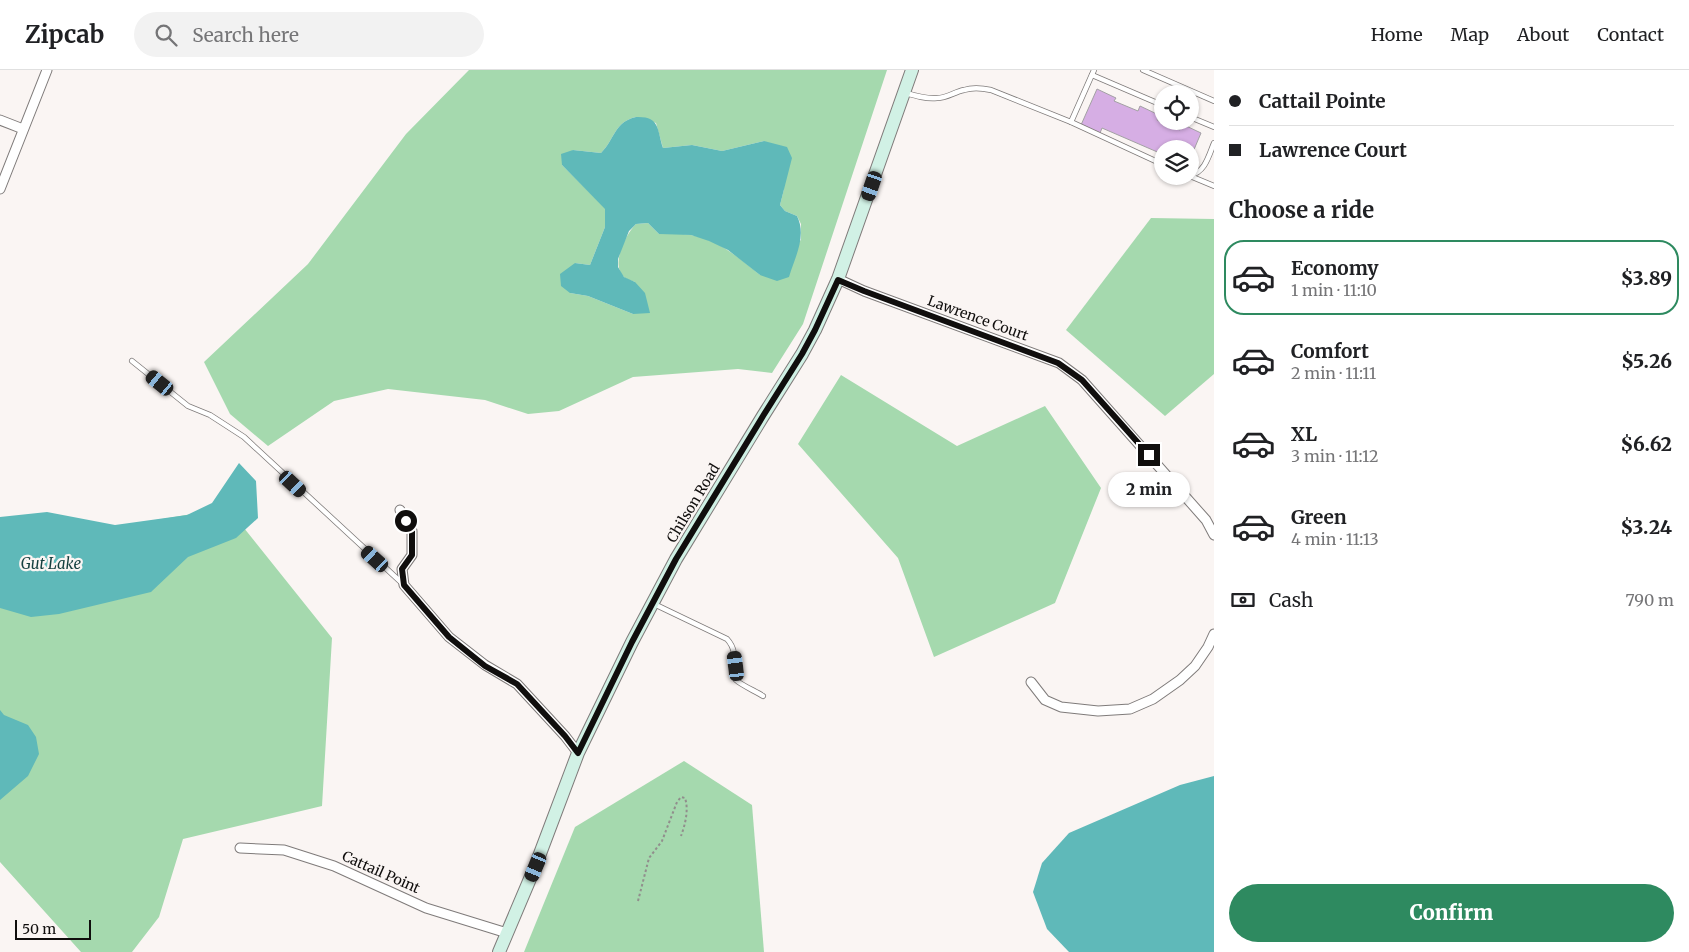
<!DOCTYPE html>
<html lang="en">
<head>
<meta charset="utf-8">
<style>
	body { margin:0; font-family:Merriweather,serif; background:#f2f2f2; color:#202124; height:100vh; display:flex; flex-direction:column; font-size:19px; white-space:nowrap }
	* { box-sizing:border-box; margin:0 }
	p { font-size:16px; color:#757577 }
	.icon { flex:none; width:28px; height:28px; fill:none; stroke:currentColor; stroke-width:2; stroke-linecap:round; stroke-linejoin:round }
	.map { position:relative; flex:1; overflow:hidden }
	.details { display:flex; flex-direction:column; background:#fff; width:475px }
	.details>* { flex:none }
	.guide { display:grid; align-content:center; height:110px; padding:0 15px; background:#fff }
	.fabs { position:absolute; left:1154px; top:15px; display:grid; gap:10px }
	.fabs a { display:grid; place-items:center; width:45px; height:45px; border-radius:50%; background:#fff; box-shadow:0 1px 4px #0004; font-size:25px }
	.scale { position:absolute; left:15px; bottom:12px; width:76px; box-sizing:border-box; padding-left:5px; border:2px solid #100e0d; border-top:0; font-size:14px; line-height:18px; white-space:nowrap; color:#100e0d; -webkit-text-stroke:4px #faf5f3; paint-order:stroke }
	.end { position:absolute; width:22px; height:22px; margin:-11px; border:6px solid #100e0d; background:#fff; box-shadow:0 0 0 2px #fff }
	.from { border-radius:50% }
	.bubble { position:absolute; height:35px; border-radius:18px; background:#fff; box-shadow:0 1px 4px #0004; font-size:16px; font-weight:800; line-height:35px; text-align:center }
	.car { position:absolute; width:15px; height:30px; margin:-15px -8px; border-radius:6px; box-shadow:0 0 4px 1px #0007; background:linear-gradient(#222 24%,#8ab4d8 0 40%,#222 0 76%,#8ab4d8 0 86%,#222 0) }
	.guide b { display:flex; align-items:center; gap:18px; height:48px; font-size:19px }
	.guide b+b { border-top:1px solid #e0e0e0 }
	.guide i { width:12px; height:12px; background:#202124 }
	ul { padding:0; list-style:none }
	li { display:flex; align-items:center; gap:15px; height:75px; margin:0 10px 8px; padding:0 5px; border:2px solid transparent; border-radius:20px }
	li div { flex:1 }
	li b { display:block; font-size:19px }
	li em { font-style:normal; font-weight:800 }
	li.current { border-color:#2e8a60 }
	li>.icon { width:45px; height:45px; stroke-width:1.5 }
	h2 { padding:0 15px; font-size:22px; line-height:60px }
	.pay { display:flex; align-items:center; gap:12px; height:55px; padding:0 15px; font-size:19px }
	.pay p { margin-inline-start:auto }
	.cta { display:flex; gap:10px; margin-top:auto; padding:10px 15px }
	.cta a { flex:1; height:58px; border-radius:30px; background:#2e8a60; color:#fff; font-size:20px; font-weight:800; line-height:58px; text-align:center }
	header { display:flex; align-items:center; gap:30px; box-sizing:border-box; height:70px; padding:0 25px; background:#fff; border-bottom:1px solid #e0e0e0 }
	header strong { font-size:24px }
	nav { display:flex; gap:28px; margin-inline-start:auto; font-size:18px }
	.search { width:350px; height:45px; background:#f2f2f2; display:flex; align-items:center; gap:12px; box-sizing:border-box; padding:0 18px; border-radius:28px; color:#757577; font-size:19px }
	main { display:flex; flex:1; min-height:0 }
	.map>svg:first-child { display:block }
	.green { fill:#a5d9ae; fill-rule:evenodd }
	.water { fill:#5fb9b9 }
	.building { fill:#d6aee4; stroke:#a3a1a4 }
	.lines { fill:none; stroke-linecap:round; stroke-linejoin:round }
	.lane-casing { stroke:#7f7b7a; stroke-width:6 }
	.street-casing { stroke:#7f7b7a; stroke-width:11 }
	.secondary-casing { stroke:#7f7b7a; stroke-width:14 }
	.path { stroke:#918e8c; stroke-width:2; stroke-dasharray:2.5 2.5; stroke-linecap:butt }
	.lane { stroke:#fff; stroke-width:4.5 }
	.street { stroke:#fff; stroke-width:9 }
	.secondary { stroke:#d1f1e5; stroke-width:12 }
	.route { stroke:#100e0d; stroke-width:6 }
	.labels { text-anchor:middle; stroke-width:4.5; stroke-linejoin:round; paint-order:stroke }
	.street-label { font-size:14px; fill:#100e0d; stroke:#faf5f3 }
	.water-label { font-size:15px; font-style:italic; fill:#143f3f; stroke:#faf5f3 }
</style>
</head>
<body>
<header>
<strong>Zipcab</strong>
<div class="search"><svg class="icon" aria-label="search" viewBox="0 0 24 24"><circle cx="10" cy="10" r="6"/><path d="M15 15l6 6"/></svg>Search here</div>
<nav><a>Home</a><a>Map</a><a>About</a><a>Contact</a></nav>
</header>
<main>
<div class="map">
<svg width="1214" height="882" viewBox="0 0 1214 882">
	<rect width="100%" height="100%" fill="#faf5f3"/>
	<g class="green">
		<path d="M469,0h418l-84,254 -31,49 -34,-4 -105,8 -74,34 -31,3 -43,-14 -97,-11 -54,12 -66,45 -38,-32 -26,-52 104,-98 98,-130zM636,47l20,6 7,25 29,-3 30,6 42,-10 20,48 -4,16 5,6 12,5 4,8v16l-41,35c-21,-17 -41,-35 -69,-40 -10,-2 -21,-1 -32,-1l-11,-11 -12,1c-10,10 -26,40 -12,53 2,2 8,4 11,5l-2,32 -45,-18 -18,-3 5,-30 15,2 15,-38v-19l-43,-43 11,-15 28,3c14,-14 13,-31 35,-36z"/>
		<polygon points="1151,148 1214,149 1214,304 1165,346 1066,260"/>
		<polygon points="841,305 957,376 1045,336 1101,418 1055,533 934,587 898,488 798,374"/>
		<polygon points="228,438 332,568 322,736 183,769 159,847 132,882 81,882 0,792 0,476"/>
		<polygon points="684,691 752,735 764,882 524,882 575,757"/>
	</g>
	<g class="water">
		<path d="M636,47c24,-1 21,12 27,31l29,-3 30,6 42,-10 23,6 5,11 -12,47 5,6 12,5c10,20 -2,41 -8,61l-12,4 -17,-6 -32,-25 -19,-9 -18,-6 -32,-1 -11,-11 -12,1 -7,7 -11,28v8l6,10 11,5 10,11 5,20 -17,1 -45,-18 -18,-3 -9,-7 -1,-12 15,-11 15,2 15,-38v-18l-43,-44 -1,-11 12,-4 28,3c14,-14 13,-31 35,-36z"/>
		<polygon points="239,393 256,411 258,448 236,468 188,487 151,522 59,544 31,547 0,538 0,447 47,442 115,455 187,445 212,433"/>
		<polygon points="0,640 4,645 28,655 36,667 39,684 28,706 0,730"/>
		<polygon points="1214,706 1214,882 1069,882 1047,859 1033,822 1042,793 1069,763 1180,715"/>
	</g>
	<polygon class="building" points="1097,19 1116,28 1114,31 1138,41 1140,36 1159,45 1157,50 1180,60 1182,54 1201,63 1190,89 1190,79 1162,79 1162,84 1102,58 1100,63 1081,55"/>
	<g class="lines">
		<g class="lane-casing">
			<g id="lane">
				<polyline points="1143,0 1214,31"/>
				<polyline points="1092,5 1162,35"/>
				<path d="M906,23c10,3 20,6 31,5 10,0 17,-6 27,-8 9,-3 18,-2 27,0l80,32 23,-52"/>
				<polyline points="1190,47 1214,57"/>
				<polyline points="1071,52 1162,94"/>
				<path d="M1190,105c15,-2 19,-20 24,-32"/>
				<polyline points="1190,106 1214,116"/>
				<polyline points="132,291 188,336 210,345 244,367 403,514"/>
				<path d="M654,534l73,35c14,15 3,34 9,41 5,5 21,12 27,16"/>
			</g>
		</g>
		<g class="street-casing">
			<g id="street">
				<polyline points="0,50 23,59"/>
				<polyline points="0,119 47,0"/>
				<polyline points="838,209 864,221 1059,293 1082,310 1206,450 1214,465"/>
				<polyline points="400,440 412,461 412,485 402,499 404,515 449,567 485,595 517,614 565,666 578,683"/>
				<polyline points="1031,612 1045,630 1061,637 1098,641 1130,639 1153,629 1180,610 1195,596 1208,577 1214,564"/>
				<polyline points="240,778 284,780 334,796 426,838 507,863"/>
			</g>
		</g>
		<g class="secondary-casing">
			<polyline id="secondary" points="499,882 535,797 578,683 632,572 676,489 763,346 802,284 815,260 838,209 912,0"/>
		</g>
		<path class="path" d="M638,831l11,-43 13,-17 15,-39 4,-5 4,1c4,12 0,27 -4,38"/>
		<use href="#lane" class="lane"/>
		<use href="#street" class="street"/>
		<use href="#secondary" class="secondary"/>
	</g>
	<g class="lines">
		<polyline class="route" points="406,451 412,461 412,485 402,499 404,515 449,567 485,596 517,614 565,666 578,683 632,572 676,489 763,346 802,284 815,260 838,210 864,221 1058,293 1082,310 1149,385"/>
	</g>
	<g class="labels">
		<g class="street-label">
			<text transform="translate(978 248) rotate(20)" y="5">Lawrence Court</text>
			<text transform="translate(693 433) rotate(-59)" y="5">Chilson Road</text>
			<text transform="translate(381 802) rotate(24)" y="5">Cattail Point</text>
		</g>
		<g class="water-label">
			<text x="51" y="499">Gut Lake</text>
		</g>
	</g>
</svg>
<div class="fabs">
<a><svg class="icon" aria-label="locate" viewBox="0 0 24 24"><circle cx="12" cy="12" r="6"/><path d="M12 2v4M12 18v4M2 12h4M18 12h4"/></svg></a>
<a><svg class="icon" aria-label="layers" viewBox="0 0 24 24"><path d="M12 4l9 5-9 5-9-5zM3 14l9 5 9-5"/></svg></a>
</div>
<div class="scale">50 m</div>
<i class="end from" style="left:406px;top:451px"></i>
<i class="end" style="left:1149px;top:385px"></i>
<div class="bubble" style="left:1108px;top:402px;width:82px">2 min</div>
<i class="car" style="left:872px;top:116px;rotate:199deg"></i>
<i class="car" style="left:160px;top:313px;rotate:309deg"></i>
<i class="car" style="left:293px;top:414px;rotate:133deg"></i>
<i class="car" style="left:375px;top:489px;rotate:312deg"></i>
<i class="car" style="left:736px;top:596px;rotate:353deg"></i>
<i class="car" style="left:536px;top:797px;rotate:203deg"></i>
</div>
<section class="details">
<div class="guide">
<b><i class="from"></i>Cattail Pointe</b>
<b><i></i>Lawrence Court</b>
</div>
<h2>Choose a ride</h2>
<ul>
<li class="current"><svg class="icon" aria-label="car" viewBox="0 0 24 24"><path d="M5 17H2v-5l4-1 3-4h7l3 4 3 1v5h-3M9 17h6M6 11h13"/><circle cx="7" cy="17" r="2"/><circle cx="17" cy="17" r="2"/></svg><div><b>Economy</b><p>1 min · 11:10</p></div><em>$3.89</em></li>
<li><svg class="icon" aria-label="car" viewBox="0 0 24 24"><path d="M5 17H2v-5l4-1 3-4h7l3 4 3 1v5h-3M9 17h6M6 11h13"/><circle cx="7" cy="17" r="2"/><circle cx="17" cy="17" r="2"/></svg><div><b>Comfort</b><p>2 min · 11:11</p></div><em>$5.26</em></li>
<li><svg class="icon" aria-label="car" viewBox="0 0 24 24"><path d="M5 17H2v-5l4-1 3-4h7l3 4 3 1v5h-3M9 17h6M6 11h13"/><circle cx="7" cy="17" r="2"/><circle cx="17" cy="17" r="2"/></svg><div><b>XL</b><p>3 min · 11:12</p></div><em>$6.62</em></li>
<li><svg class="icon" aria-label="car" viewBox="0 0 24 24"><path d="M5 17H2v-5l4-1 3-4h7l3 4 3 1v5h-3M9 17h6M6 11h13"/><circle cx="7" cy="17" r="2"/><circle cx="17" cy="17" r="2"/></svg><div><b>Green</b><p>4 min · 11:13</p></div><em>$3.24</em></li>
</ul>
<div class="pay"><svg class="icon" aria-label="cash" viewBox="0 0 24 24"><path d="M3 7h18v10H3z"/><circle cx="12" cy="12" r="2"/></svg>Cash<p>790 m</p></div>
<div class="cta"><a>Confirm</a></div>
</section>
</main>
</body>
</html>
